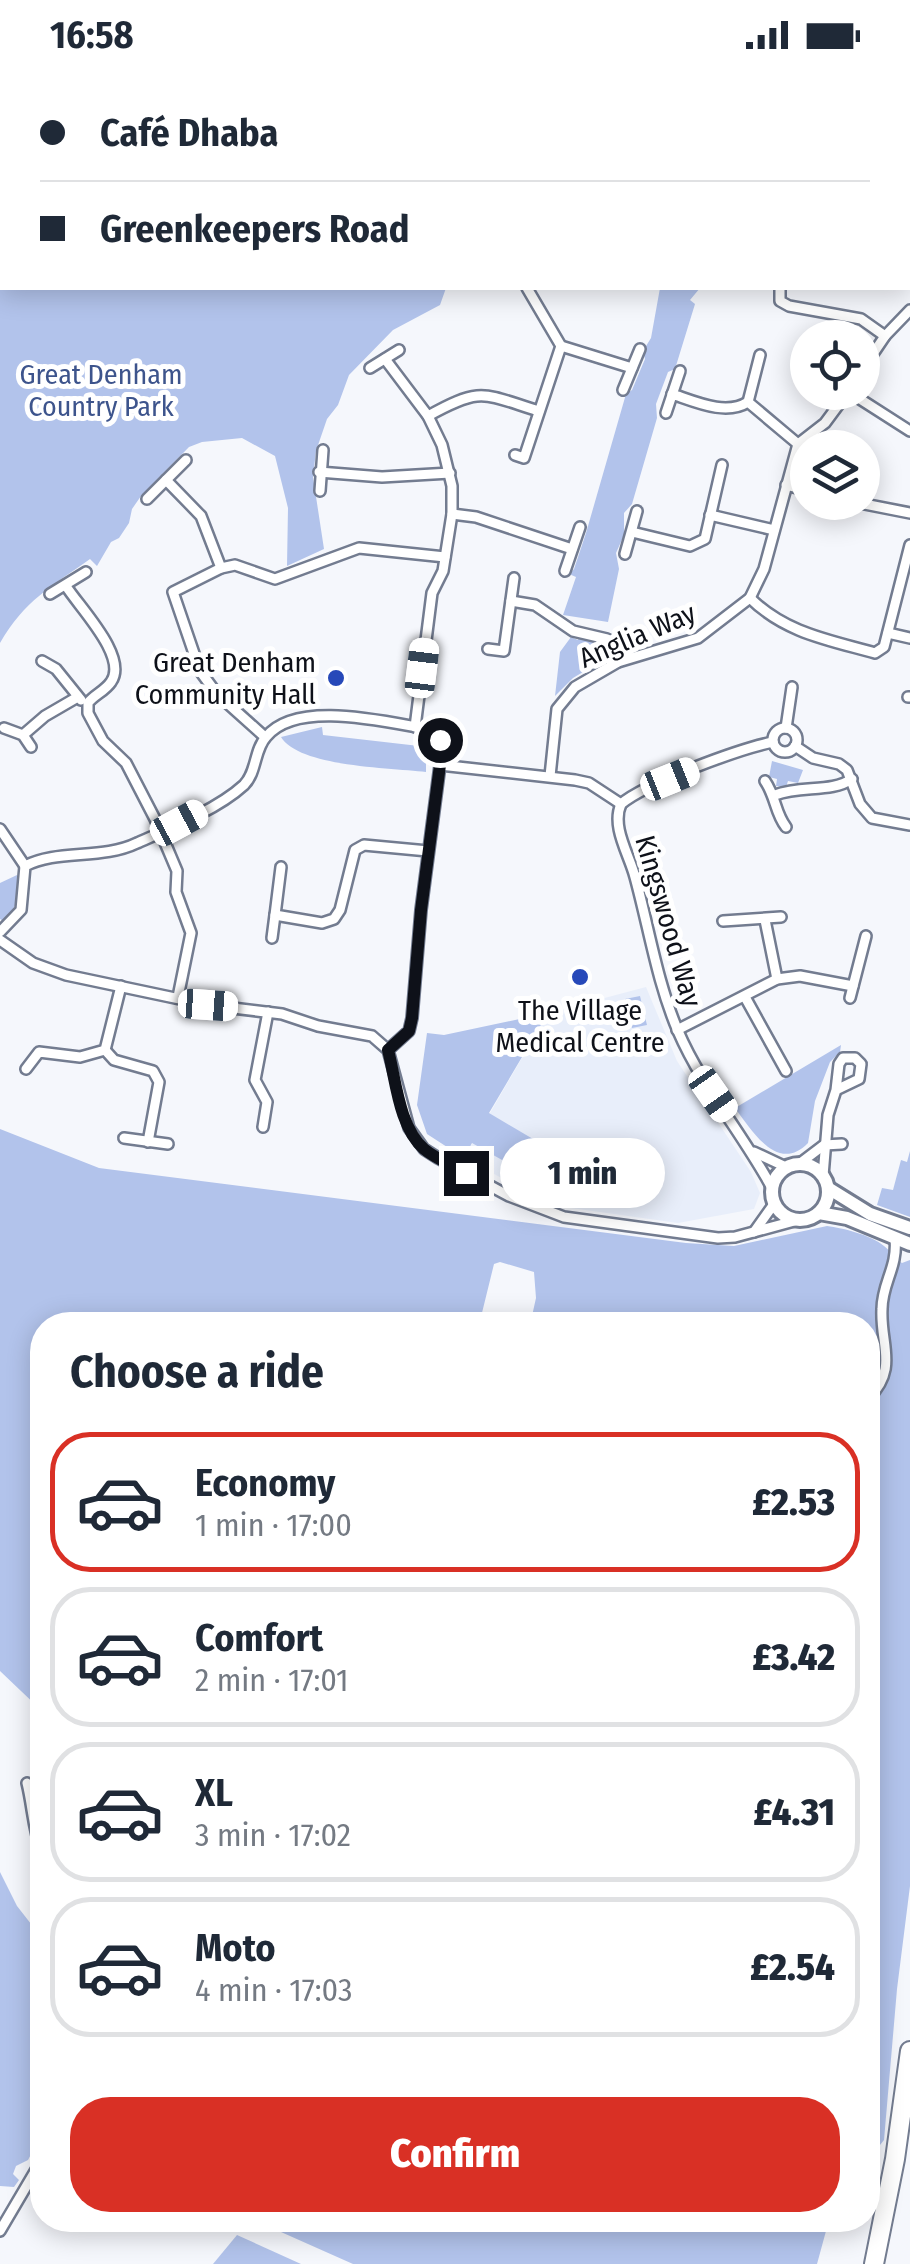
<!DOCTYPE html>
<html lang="en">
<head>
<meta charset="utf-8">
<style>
	body { margin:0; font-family:"Fira Sans Condensed",sans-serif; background:#f2f2f3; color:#1f2937; height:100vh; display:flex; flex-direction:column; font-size:38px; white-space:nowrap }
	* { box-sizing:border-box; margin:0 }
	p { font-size:32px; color:#747a83 }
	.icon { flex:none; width:55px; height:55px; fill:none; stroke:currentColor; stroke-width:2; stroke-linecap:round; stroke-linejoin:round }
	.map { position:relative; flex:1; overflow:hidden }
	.drawer { position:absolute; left:30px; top:1242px; width:850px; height:920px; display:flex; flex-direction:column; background:#fff; border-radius:40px; box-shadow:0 5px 25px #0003 }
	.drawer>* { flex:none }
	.banner { position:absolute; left:0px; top:0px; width:910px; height:220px; box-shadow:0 5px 25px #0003; display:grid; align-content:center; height:220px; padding:0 40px; background:#fff }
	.tools { position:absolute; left:790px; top:250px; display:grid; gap:20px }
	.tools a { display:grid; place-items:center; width:90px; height:90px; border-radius:50%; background:#fff; box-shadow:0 5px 25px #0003; font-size:50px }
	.end { position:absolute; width:45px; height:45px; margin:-22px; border:12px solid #0e1119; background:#fff; box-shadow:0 0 0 5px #fff }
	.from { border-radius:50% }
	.bubble { position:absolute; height:70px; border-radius:35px; background:#fff; box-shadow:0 5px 25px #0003; font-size:32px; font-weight:800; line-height:70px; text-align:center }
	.car { position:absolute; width:30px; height:60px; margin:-30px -15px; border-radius:12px; box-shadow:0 0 8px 2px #0007; background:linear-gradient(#fff 24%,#345 0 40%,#fff 0 76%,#345 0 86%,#fff 0) }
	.banner b { display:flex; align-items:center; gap:35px; height:95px; font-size:38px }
	.banner b+b { border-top:2px solid #e0e1e3 }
	.banner i { width:25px; height:25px; background:#1f2937 }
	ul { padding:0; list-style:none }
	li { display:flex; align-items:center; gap:30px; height:140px; margin:0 20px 15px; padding:0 20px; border:5px solid #e0e1e3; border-radius:40px }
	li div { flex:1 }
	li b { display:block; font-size:38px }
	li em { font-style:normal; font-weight:800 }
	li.on { border-color:#d93025 }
	li>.icon { width:90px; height:90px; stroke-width:1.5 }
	h2 { padding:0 40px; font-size:45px; line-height:120px }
	.action { display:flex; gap:20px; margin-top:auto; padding:20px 40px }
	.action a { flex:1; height:115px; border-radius:40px; background:#d93025; color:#fff; font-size:40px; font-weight:800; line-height:115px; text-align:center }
	.status { display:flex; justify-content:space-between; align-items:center; height:70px; padding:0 50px; background:#fff; direction:ltr }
	.status svg { height:28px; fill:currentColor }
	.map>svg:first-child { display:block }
	.built { fill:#e8eefa }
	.green { fill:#b2c3eb }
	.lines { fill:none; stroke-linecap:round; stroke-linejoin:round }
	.stream { stroke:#8c9fca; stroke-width:2.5 }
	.street-casing { stroke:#737c90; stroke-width:14 }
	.secondary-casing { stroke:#737c90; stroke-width:18 }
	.highway-casing { stroke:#737c90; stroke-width:22 }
	.street { stroke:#fff; stroke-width:9 }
	.secondary { stroke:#fff; stroke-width:12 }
	.highway { stroke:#fff; stroke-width:18 }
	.route { stroke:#0e1119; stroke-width:12 }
	.poi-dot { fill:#2749b9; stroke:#fff; stroke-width:4 }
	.labels { text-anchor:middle; stroke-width:10; stroke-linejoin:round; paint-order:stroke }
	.park-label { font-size:28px; fill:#3d548c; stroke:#fff }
	.street-label { font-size:28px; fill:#0e1119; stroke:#fff }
	.poi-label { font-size:28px; fill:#0e1119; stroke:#fff; text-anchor:end }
</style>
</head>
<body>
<div class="status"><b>16:58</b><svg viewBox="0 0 49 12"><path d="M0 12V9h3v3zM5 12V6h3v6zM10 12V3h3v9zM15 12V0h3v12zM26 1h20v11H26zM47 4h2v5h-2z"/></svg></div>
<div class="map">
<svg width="910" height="2194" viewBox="0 0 910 2194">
	<rect width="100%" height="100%" fill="#f5f7fc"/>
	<polygon class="built" points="646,917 677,991 751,1102 760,1123 754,1139 678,1153 571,1138 539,1128 464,1088 548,943"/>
	<g class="green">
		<path d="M0,0h787l-785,2v216h444l-6,17 -47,25 -44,45 -11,30 -11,14 -11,32 -3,26 11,72 -37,17 1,-58 -13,-52 -33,-18 -40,4 -13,5 -48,49 -9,13 -3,14 -10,15 -8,4 -14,24 -7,-7c-38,27 -66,42 -90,84z"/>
		<polygon points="660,218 700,218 690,230 695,234 675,299 668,302 656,334 657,348 632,434 624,443 624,465 616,483 619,499 608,552 563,545 576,507 569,504 574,499 586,463 626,324 632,320 645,289 643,281 651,268"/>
		<polygon points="579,566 601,570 608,587 573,608 555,626 560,582 571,567 578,570"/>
		<path d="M322,657l1,8 96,11 7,5v21c-34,-4 -127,-5 -145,-35z"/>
		<polygon points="772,691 803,700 798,713 788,711 786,717 776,716 777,709 769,707"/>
		<polygon points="17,805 18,831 5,852 0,849 0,813"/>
		<polygon points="640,926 647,955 632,958 625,929"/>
		<polygon points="548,943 489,1043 533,1069 516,1098 472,1073 464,1088 427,1064 417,1035 427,963 444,965"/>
		<path d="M841,975l-1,7 -10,10 -15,39 -7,42c-30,31 -56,-12 -73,-35z"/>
		<path d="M0,1059l99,39 587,75 48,3 93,-20c16,2 44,9 57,20 8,6 9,12 18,17l8,-3v626l-13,103 -13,151 -16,20v-835h-338l6,-27 -2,-26 -34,-10 -6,2 -15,61h-437v386l-42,-40z"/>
		<polygon points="910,1081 910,1147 877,1135 882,1118 893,1120 901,1090 907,1092"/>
		<polygon points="0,1802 17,1836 42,1868 42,2069 39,2069 28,2090 16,2096 13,2104 19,2110 14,2117 0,2116"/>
		<polygon points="254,2150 829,2150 817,2194 353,2194"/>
		<polygon points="237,2165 301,2194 213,2194"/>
	</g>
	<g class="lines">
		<g class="stream">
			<polyline points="6,2 7,0"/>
			<polyline points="0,16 2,10"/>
		</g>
		<g class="street-casing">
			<g id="street">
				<polyline points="893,0 899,2"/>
				<polyline points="908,9 910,10"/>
				<polyline points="908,133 910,134"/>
				<polyline points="780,218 780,231 789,236 861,249 885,266"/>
				<polyline points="561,276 632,298"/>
				<polyline points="385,289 428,346 442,375 452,416 452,444 443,501 432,523 415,657"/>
				<polyline points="370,298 399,280"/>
				<polyline points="862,300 885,266 910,240"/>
				<polyline points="623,320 640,279"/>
				<polyline points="849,322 910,361"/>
				<path d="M672,324c24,8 54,22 76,8l50,42"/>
				<polyline points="748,332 760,285"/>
				<polyline points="666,343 680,301"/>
				<path d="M428,346c54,-30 55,-22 111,-5"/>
				<polyline points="515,385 524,388 561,276 527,218"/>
				<polyline points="319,402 382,407 450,403"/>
				<polyline points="166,410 201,446 221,498"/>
				<polyline points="786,415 808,421"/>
				<polyline points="320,421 323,380"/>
				<polyline points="147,429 186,390"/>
				<polyline points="854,432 910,443"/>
				<polyline points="452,444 476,447 572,479"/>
				<polyline points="710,445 774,460"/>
				<polyline points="632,462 690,476 705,469 722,395"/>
				<polyline points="625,484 637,441"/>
				<polyline points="565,501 580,457"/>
				<path d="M66,516c13,21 63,71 45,96 -6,9 -17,13 -23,21v10l15,28 23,22 29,56 22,52 -1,21 15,41 -13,64"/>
				<polyline points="50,524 86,502"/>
				<path d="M750,528c35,35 79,42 125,55l9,-6 26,-102"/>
				<polyline points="511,531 535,535 573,561 607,569 618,592"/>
				<polyline points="888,563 910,568"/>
				<polyline points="488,579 504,581 514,508"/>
				<polyline points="42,591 56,599 81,630"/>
				<polyline points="908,627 910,627"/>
				<polyline points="4,658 23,665 31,677"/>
				<polyline points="786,658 792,617"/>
				<circle cx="785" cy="670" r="12"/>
				<polyline points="23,665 45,646 76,628"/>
				<polyline points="265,667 217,624 200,601 173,522 221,498 235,495 275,509 359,478 445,487"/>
				<polyline points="795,676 813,688 839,694 847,700 860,734 872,748 910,755"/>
				<polyline points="440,695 575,710 589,713 621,734"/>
				<polyline points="550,706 557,639 575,617 618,592 698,568 750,528 764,499 798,374 825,353 848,322"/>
				<path d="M765,711c11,16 10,32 21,46"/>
				<path d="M775,725c27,-10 56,-2 77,-16"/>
				<path d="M621,734c-10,23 8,50 14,73 14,51 22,105 43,154 24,56 65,103 94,157"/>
				<path d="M621,734c25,-21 118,-55 152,-62"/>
				<polyline points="0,759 25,796"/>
				<polyline points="281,797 275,845 322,853 334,849 340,840 355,780 364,775 428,781"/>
				<polyline points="765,850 777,909"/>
				<polyline points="723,851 781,847"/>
				<path d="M0,862l21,-22 4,-44c32,-17 77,-6 112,-23 32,-14 81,-34 107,-58 13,-13 10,-35 22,-48 30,-38 120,-15 162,-8l12,11 2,10 -21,160 -9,108 -3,13 -21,19"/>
				<polyline points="272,868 275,845"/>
				<polyline points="0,870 33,893 66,905 208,935 282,944 318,956 372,966 388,980 409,1058 424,1079 438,1088 509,1126 564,1147 718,1168 735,1167 798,1150"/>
				<polyline points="745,927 786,1001"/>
				<polyline points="850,928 866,866"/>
				<polyline points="677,960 777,909 800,906 853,916"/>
				<polyline points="105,980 114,990 153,1001 159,1012 148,1072"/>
				<polyline points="26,999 39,982 80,987 105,980 121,916"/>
				<polyline points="263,1057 267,1032 255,1010 268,942"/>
				<polyline points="124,1068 168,1074"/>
				<polyline points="754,1082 786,1097"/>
				<polyline points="799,1094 824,1075 842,1074"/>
				<polyline points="823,1106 828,1045 836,1020 839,994 843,988 855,988 861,994 859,1009 836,1020"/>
				<polyline points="754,1162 774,1134"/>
				<path d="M868,1329c31,-31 12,-54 14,-90 0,-26 16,-42 13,-70"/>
				<path d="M27,1713c6,24 6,47 15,69"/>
				<polyline points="0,2161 40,2093 42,2079"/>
			</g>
		</g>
		<g class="secondary-casing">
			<g id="secondary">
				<circle cx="800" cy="1122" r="28"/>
				<polyline points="828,1118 870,1144 910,1158"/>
				<polyline points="819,1143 847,1148 910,1174"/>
			</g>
		</g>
		<g class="highway-casing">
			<polyline id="highway" points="874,2194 895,2089 910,1981"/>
		</g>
		<use href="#street" class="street"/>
		<use href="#secondary" class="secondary"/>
		<use href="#highway" class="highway"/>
	</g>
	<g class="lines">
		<path class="route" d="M440,670v25l-19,145 -9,108 -3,13 -21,19c8,31 11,77 36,99 12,10 28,16 42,24"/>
	</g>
	<g class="poi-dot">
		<circle cx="336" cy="608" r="10"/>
		<circle cx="580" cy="907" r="10"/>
	</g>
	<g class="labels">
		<g class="park-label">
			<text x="101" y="314">Great Denham<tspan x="101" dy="32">Country Park</tspan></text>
		</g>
		<g class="street-label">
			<text transform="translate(637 565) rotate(-23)" y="10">Anglia Way</text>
			<text transform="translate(669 851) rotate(74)" y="10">Kingswood Way</text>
		</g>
		<g class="poi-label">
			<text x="316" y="602">Great Denham<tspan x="316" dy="32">Community Hall</tspan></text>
			<text x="580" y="950" text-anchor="middle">The Village<tspan x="580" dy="32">Medical Centre</tspan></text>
		</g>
	</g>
</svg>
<div class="tools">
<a><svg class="icon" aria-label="locate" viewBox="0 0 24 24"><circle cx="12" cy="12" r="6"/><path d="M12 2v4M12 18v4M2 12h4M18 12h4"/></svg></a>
<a><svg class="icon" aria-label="layers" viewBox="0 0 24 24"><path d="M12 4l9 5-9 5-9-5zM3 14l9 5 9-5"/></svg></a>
</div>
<i class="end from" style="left:440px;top:670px"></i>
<i class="end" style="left:466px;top:1103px"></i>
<div class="bubble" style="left:500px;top:1068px;width:165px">1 min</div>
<i class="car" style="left:422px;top:598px;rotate:7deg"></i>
<i class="car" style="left:670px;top:709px;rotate:68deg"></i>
<i class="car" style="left:179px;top:753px;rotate:62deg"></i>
<i class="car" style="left:208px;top:935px;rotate:94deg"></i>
<i class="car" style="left:713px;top:1024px;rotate:145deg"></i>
<div class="banner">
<b><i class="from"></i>Café Dhaba</b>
<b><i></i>Greenkeepers Road</b>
</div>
<section class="drawer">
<h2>Choose a ride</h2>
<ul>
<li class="on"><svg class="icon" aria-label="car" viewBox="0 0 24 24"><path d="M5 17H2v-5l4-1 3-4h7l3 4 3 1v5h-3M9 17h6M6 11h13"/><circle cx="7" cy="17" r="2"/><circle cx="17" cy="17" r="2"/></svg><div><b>Economy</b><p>1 min · 17:00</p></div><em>£2.53</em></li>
<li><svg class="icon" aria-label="car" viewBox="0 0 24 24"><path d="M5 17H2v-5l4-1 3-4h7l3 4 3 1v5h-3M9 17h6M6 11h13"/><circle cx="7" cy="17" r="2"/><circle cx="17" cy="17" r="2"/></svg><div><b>Comfort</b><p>2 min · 17:01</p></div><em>£3.42</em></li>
<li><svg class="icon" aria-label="car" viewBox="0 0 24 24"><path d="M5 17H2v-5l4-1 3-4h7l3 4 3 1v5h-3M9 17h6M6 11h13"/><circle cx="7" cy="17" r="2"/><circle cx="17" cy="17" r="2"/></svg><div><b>XL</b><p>3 min · 17:02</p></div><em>£4.31</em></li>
<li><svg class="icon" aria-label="car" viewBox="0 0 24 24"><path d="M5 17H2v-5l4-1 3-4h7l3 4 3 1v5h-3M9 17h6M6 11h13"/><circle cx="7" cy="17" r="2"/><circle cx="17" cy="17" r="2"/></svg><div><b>Moto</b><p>4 min · 17:03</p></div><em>£2.54</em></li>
</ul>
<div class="action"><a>Confirm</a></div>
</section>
</div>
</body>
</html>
